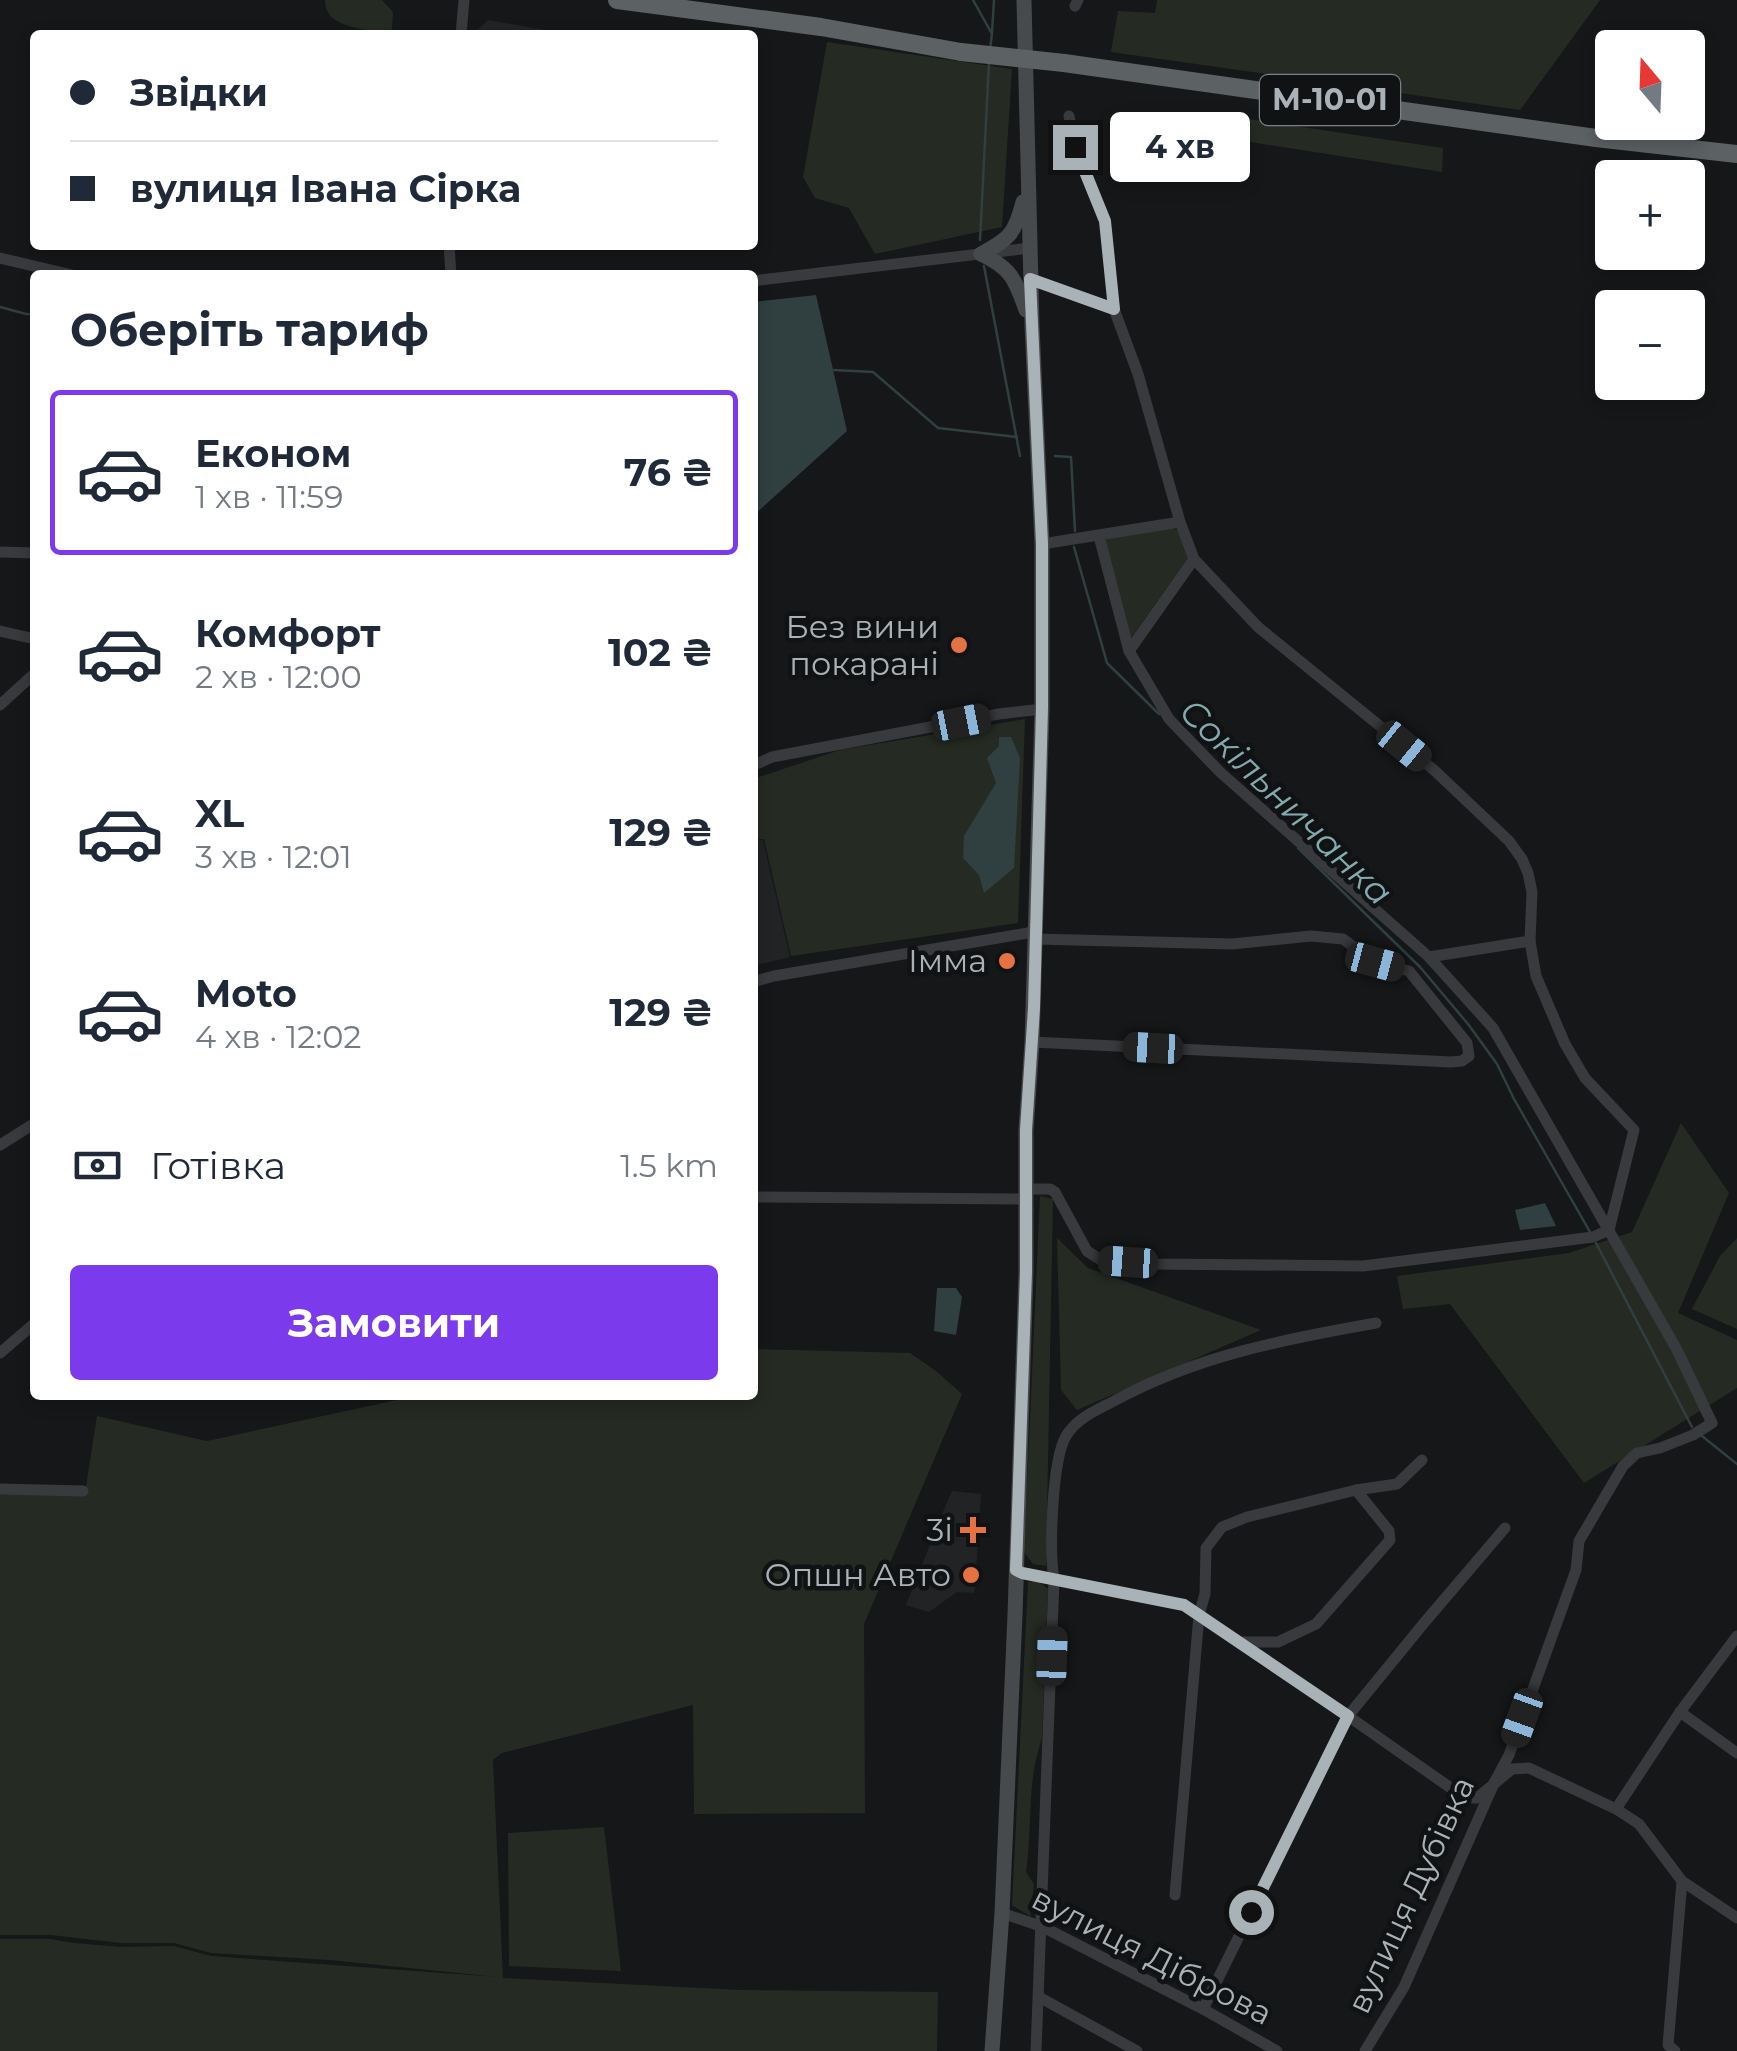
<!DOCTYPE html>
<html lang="uk">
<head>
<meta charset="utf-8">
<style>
	body { margin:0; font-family:Montserrat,sans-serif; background:#f2f2f3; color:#1f2937; height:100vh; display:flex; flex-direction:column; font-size:38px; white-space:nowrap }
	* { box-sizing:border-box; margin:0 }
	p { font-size:32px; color:#747a83 }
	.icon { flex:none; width:55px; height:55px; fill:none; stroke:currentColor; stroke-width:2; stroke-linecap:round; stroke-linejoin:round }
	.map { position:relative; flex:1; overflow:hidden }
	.drawer { position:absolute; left:30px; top:270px; width:728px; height:1130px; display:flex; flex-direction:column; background:#fff; border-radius:10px; box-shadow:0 5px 15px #0003 }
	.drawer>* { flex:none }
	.banner { position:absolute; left:30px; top:30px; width:728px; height:220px; border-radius:10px; box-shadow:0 5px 15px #0003; display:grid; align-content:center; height:220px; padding:0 40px; background:#fff }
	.needle { width:65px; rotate:341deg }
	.tools { position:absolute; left:1595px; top:30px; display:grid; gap:20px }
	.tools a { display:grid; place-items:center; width:110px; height:110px; border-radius:10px; background:#fff; box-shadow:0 5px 15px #0003; font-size:50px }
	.end { position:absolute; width:45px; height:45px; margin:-22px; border:12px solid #a9b2b7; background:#111; box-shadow:0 0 0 5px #111 }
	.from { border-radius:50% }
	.bubble { position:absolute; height:70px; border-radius:10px; background:#fff; box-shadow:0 5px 15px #0003; font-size:32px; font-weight:700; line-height:70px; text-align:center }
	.car { position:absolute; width:30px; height:60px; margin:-30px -15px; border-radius:12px; box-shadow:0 0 8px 2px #0007; background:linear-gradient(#222 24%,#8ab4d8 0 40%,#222 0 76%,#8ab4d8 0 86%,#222 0) }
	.banner b { display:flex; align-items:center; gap:35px; height:95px; font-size:38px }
	.banner b+b { border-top:2px solid #e0e1e3 }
	.banner i { width:25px; height:25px; background:#1f2937 }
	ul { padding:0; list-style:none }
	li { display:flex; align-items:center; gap:30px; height:165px; margin:0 20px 15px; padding:0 20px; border:5px solid transparent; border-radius:10px }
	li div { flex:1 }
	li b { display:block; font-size:38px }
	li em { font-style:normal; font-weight:700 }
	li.on { border-color:#7c3aed }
	li>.icon { width:90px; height:90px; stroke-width:1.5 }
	h2 { padding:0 40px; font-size:45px; line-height:120px }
	.pay { display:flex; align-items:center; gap:25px; height:110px; padding:0 40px; font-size:38px }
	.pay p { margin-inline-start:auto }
	.button { display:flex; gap:20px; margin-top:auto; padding:20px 40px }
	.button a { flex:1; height:115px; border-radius:10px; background:#7c3aed; color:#fff; font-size:40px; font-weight:700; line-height:115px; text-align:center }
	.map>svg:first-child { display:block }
	.built { fill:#222325 }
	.green { fill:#252b23 }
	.water { fill:#303f40 }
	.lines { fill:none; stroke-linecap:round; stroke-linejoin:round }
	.stream { stroke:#303f40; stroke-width:2.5 }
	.minor { stroke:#383a3d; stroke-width:11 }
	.secondary { stroke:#464a4d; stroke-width:15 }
	.trunk { stroke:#5c6164; stroke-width:18 }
	.trunk-bridge { stroke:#5c6164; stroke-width:18 }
	.route { stroke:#a9b2b7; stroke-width:12 }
	.poi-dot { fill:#e57242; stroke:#111213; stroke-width:4 }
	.labels { text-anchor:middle; stroke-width:9; stroke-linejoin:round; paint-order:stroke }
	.shield { fill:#111213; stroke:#7b8286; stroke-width:2.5 }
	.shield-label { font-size:30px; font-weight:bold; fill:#a9b2b7 }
	.poi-label { font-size:32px; fill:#a9b2b7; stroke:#111213; text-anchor:end }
	.street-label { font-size:32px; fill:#a9b2b7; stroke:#111213 }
	.water-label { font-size:35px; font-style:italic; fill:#83abaf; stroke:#111213 }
</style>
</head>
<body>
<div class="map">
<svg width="1737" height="2051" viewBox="0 0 1737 2051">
	<rect width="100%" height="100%" fill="#161718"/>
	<g class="built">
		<polygon points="488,20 574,35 475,35 476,31"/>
		<polygon points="763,840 790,957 753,966 753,841"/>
		<polygon points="952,1491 981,1494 975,1587 974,1593 957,1592 929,1612 906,1605 936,1530 942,1531 939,1521"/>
	</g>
	<g class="green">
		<path d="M325,0h57l11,12 -1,17 -7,5h-6c-20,-8 -54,-6 -54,-34z"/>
		<polygon points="1157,0 1600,0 1520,110 1111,52 1118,11 1155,13"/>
		<polygon points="827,42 1012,69 1002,227 875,254 849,208 815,198 803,177"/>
		<polygon points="1221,115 1443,148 1442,172 1231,139"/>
		<polygon points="1170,527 1181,532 1190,555 1128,642 1104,541 1111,536"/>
		<polygon points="1025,719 1018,923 791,956 764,839 753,840 753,779 840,750"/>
		<polygon points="1681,1123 1729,1193 1678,1313 1737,1340 1737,1388 1584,1483 1450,1304 1403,1309 1397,1276 1569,1253 1632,1232"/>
		<polygon points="1040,1196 1053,1199 1046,1566 1033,1564 1024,1552"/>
		<polygon points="1057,1238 1088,1268 1261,1330 1077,1410 1061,1390"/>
		<polygon points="1737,1238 1737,1329 1692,1309 1720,1256"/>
		<polygon points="753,1349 910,1353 936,1371 962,1394 864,1624 865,1813 694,1814 693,1705 502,1753 493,1760 503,1978 741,1990 938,1992 937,2051 0,2051 0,1939 51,1939 74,1943 121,1947 174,1946 211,1956 498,1977 330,1960 211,1953 174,1943 121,1943 51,1935 0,1935 0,1490 85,1493 97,1416 207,1441 420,1395 752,1395"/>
		<path d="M1038,1581l10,8 -6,149c-16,46 -9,87 -16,134l8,12 -4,32 -18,-11 16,-323z"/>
		<polygon points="604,1827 621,1971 509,1966 508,1833"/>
	</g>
	<g class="water">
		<polygon points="816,295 847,431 753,516 753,302"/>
		<polygon points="999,737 1011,737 1020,758 1014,868 984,893 979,875 963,858 964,836 996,783 987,758 999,746"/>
		<polygon points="1545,1203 1556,1226 1520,1230 1515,1210"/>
		<polygon points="937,1288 956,1288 962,1297 956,1335 934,1331"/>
	</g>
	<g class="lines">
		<g class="stream">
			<polyline points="973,0 992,34 990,49"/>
			<polyline points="992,33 994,0"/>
			<polyline points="980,240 989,62"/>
			<polyline points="984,266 1020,456"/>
			<polyline points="0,307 26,314 35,314"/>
			<polyline points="834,370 873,372 938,428 1017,437"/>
			<polyline points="1055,456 1071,457 1075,531"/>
			<polyline points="1074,547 1107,663 1159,714"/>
			<polyline points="1298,848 1420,967 1468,1024 1497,1064 1514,1099 1590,1232"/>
			<polyline points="1596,1243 1692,1427"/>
			<polyline points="1702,1436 1737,1464"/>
		</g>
		<g class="minor">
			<polyline points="1075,6 1078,0"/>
			<polyline points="461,35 464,0"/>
			<polyline points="1069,116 1075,147 1105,221 1114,309 1138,374 1180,522 1194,559 1258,627 1434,770 1509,841 1522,859 1528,873 1532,892 1530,941 1536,976 1565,1044 1585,1078 1634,1130 1609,1230"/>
			<polyline points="449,245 451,275"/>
			<polyline points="0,258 72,275"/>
			<polyline points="1030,279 1114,309"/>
			<polyline points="752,281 1030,248"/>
			<polyline points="1099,536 1129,651 1169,719 1220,772 1429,957 1493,1028 1676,1348 1712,1423 1693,1435 1660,1448 1637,1453 1623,1466 1579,1541 1576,1570 1509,1755 1495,1781 1404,1987 1365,2051"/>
			<polyline points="1042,544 1180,522"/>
			<polyline points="0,552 35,553"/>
			<polyline points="0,631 35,639"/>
			<polyline points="1129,651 1194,559"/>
			<polyline points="0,705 35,673"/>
			<polyline points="752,766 772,757 999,714 1042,709"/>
			<polyline points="1429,957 1530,941"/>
			<polyline points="752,982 774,976 1028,933 1036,929"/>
			<polyline points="1032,1042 1451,1062 1462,1061 1469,1056 1467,1043 1409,971 1375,962 1343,939 1311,936 1232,944 1036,939"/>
			<polyline points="0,1145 35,1123"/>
			<polyline points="1028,1189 1050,1189 1055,1192 1087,1251 1101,1260 1155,1264 1363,1266 1593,1237 1609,1230"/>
			<polyline points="752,1197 1027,1199"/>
			<polyline points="0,1353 35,1323"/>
			<polyline points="0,1489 83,1491"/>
			<polyline points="1016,1569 1022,1573 1183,1605 1348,1716 1465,1798 1477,1798 1512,1769 1529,1768 1616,1809 1639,1824 1682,1881 1737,1918"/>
			<polyline points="1243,1642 1278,1642 1316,1624 1390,1540 1389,1531 1356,1490"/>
			<polyline points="1680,1712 1737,1636"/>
			<polyline points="1616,1809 1680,1712 1737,1753"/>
			<polyline points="1175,1895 1199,1615 1205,1594 1206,1548 1222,1527 1247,1517 1356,1490 1397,1484 1422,1460"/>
			<polyline points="1002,1913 1043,1927 1203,2009 1277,2051"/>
			<polyline points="1039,1997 1137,2051"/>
			<polyline points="1203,2009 1348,1716 1424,1623 1505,1528"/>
			<path d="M1036,2051l18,-472c-5,-28 -2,-119 12,-143 11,-18 31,-26 48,-35 82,-45 171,-62 262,-78"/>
			<polyline points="1675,2051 1668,2045 1682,1881"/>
		</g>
		<g class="secondary">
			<path d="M981,254c28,-15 34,-20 42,-52"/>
			<path d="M981,254c30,14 34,25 45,56"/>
			<polyline points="992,2051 1002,1913 1015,1615 1026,1272 1026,1130 1032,1042 1042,709 1042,544 1032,326 1024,0"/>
		</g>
		<g class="trunk">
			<polyline points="617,0 821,27 961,52"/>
			<polyline points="1064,63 1596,138 1737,154"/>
		</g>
		<polyline class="trunk-bridge" points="961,52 1064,63"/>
	</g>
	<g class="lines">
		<polyline class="route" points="1075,147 1105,221 1114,309 1030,279 1042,544 1042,708 1034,1008 1026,1130 1026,1272 1016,1570 1022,1573 1184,1605 1348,1716 1251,1912"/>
	</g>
	<g class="poi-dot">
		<circle cx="959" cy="645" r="10"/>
		<circle cx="1007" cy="961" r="10"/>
		<path d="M968 1515h10v10h10v10h-10v10h-10v-10h-10v-10h10z"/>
		<circle cx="971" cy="1575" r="10"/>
	</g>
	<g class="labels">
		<rect class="shield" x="1260" y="75" width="140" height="50" rx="8"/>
		<g class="shield-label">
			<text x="1330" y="110">М-10-01</text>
		</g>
		<g class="poi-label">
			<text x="939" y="638">Без вини<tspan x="939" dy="37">покарані</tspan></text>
			<text x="987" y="972">Імма</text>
			<text x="953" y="1541">3і</text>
			<text x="951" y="1586">Опшн Авто</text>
		</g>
		<g class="street-label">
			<text transform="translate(1411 1895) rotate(-65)" y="11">вулиця Дубівка</text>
			<text transform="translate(1152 1956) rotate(27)" y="11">вулиця Діброва</text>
		</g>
		<g class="water-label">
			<text transform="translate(1286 802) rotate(44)" y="12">Сокільничанка</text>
		</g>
	</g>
</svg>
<div class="tools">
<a><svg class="needle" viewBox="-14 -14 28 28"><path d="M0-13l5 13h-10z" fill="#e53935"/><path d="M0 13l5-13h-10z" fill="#747a83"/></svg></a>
<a>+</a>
<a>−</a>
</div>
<i class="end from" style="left:1251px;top:1912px"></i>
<i class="end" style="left:1075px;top:147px"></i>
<div class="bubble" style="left:1110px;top:112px;width:140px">4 хв</div>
<i class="car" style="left:961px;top:722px;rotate:79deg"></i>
<i class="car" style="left:1404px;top:746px;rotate:129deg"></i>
<i class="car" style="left:1375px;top:962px;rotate:105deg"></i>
<i class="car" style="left:1153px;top:1048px;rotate:273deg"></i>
<i class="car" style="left:1128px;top:1262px;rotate:274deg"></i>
<i class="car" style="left:1052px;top:1656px;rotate:2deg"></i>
<i class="car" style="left:1522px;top:1718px;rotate:200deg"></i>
<div class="banner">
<b><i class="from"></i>Звідки</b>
<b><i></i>вулиця Івана Сірка</b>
</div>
<section class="drawer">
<h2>Оберіть тариф</h2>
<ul>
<li class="on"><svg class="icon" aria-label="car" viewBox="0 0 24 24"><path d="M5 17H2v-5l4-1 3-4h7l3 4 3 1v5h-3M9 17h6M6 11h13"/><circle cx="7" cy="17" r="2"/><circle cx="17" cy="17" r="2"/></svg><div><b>Економ</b><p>1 хв · 11:59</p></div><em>76 ₴</em></li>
<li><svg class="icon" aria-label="car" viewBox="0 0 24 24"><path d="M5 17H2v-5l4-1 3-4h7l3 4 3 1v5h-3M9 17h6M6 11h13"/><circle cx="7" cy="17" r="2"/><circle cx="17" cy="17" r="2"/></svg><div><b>Комфорт</b><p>2 хв · 12:00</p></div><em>102 ₴</em></li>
<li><svg class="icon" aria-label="car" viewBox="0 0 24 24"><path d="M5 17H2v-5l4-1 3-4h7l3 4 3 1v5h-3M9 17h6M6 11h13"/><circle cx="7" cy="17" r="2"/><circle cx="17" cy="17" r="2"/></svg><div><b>XL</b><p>3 хв · 12:01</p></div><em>129 ₴</em></li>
<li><svg class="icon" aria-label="car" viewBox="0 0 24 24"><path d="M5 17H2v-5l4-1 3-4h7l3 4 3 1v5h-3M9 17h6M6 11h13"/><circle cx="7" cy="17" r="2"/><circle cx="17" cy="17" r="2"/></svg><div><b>Moto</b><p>4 хв · 12:02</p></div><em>129 ₴</em></li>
</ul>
<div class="pay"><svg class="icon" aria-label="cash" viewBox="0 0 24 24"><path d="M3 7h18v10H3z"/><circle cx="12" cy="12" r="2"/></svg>Готівка<p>1.5 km</p></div>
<div class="button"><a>Замовити</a></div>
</section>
</div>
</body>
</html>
